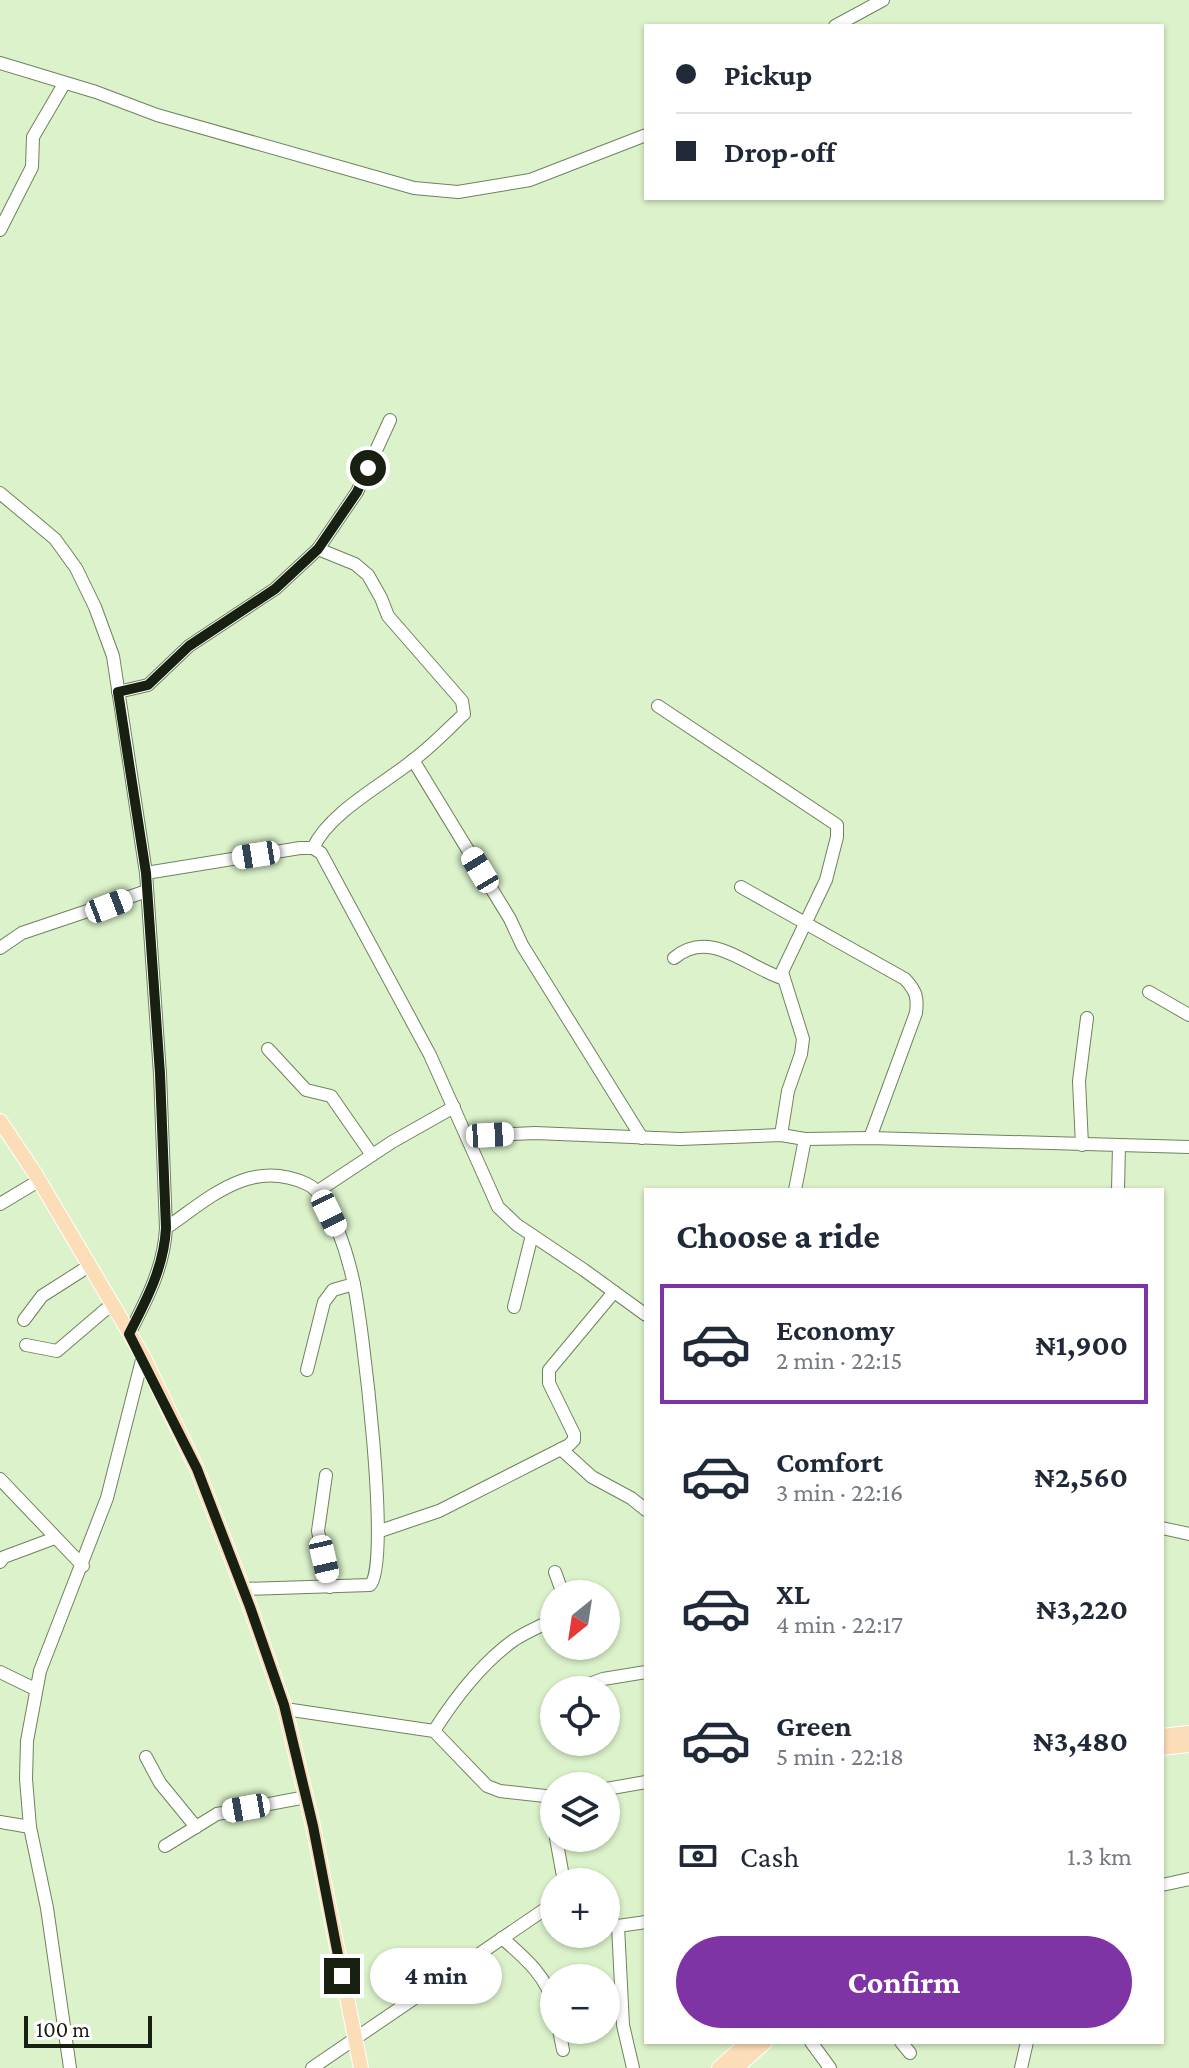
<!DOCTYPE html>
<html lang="en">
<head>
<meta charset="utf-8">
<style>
	body { margin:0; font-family:"Crimson Pro",serif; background:#f2f2f3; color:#1f2937; height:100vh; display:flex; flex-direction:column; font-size:30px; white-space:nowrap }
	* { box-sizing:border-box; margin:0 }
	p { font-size:26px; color:#747a83 }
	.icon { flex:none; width:44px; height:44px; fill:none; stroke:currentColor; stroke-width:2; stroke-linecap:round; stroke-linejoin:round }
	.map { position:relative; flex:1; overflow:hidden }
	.panel { position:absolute; left:644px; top:1188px; width:520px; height:856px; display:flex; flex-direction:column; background:#fff; border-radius:0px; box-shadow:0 2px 6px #0004 }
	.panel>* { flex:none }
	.hud { position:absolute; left:644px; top:24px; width:520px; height:176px; border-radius:0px; box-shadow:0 2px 6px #0004; display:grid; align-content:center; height:176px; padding:0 32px; background:#fff }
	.needle { width:52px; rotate:210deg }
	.controls { position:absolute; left:540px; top:1580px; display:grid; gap:16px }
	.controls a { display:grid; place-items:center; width:80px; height:80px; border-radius:50%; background:#fff; box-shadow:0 2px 6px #0004; font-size:40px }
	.scale { position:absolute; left:24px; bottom:20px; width:128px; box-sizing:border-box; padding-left:8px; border:4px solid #182011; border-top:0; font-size:22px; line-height:28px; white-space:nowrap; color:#182011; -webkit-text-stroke:6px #fff; paint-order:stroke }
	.end { position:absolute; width:36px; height:36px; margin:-18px; border:10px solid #182011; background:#fff; box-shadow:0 0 0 4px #fff }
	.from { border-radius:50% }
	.bubble { position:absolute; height:56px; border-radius:28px; background:#fff; box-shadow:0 2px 6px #0004; font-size:26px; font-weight:700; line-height:56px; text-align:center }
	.car { position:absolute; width:24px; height:48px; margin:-24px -12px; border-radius:10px; box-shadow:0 0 6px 2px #0007; background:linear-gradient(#fff 24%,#345 0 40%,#fff 0 76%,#345 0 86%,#fff 0) }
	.hud b { display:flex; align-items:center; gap:28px; height:76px; font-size:30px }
	.hud b+b { border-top:2px solid #e0e1e3 }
	.hud i { width:20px; height:20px; background:#1f2937 }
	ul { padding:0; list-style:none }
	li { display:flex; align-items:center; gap:24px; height:120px; margin:0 16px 12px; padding:0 16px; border:4px solid transparent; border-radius:0px }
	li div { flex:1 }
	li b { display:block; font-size:30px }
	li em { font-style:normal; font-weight:700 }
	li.active { border-color:#7f34a6 }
	li>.icon { width:72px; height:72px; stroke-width:1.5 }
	h2 { padding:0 32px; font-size:36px; line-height:96px }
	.pay { display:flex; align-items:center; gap:20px; height:88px; padding:0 32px; font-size:30px }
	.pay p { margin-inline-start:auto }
	.cta { display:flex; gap:16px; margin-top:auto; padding:16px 32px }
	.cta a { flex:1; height:92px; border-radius:48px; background:#7f34a6; color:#fff; font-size:32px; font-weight:700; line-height:92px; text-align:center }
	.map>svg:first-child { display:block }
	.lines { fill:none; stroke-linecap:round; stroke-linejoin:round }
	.minor-casing { stroke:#6e835e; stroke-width:14 }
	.major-casing { stroke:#fff; stroke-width:16 }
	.minor { stroke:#fff; stroke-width:12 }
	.major { stroke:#fbddb8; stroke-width:14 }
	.route { stroke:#182011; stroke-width:10 }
</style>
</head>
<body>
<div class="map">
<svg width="1189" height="2068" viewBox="0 0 1189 2068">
	<rect width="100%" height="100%" fill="#dbf2ca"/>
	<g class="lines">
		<g class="minor-casing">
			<g id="minor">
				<polyline points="835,26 883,0"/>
				<polyline points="0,63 96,92 157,115 414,188 458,192 530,180 646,135"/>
				<polyline points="0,230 32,167 33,137 64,84"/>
				<path d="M0,493l55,46 21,29 19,39 18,49 33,217 14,201 6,154c-2,39 -19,71 -37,106"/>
				<polyline points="118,692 148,685 189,646 275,589 318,549 357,492 390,420"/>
				<polyline points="658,706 837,825 837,837 826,880 782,972 803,1039 801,1054 788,1091 781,1135"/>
				<polyline points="413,760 510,919 522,945 642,1138"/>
				<path d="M313,848c16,-35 69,-63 99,-87 19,-14 35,-31 52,-47l-2,-13 -74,-85 -7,-18 -13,-23 -13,-11 -37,-15"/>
				<polyline points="146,873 300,848 313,848 321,853 430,1055 498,1207 517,1225 584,1270 646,1315"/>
				<path d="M741,887l164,92c11,12 13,18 11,34l-46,125"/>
				<polyline points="0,948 22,933 147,891"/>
				<path d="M674,958c36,-30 71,8 108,20"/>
				<polyline points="1149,992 1189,1015"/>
				<polyline points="268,1049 306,1090 331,1096 372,1155"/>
				<polyline points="467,1136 535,1133 680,1139 781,1135 805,1139 870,1138 1189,1147"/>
				<polyline points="1082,1145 1079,1081 1087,1018"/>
				<polyline points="795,1190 805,1139"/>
				<polyline points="1118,1190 1119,1146"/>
				<polyline points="318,1191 392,1142 454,1107"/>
				<polyline points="0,1204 40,1180"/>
				<path d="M166,1228c45,-31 84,-70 141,-44 23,10 41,73 46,96 9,39 39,286 17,305l-127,4"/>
				<polyline points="514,1307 532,1235"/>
				<polyline points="24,1320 42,1296 89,1266"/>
				<polyline points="26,1345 57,1351 112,1304"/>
				<polyline points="307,1370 324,1302 333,1290 354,1284"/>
				<polyline points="561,1449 592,1477 631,1498 646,1510"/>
				<polyline points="326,1475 318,1531 330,1587"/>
				<polyline points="0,1479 83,1566"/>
				<polyline points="1162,1528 1189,1534"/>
				<polyline points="380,1531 439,1511 569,1445 574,1440 574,1434 549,1383 549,1370 614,1292"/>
				<polyline points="0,1562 4,1557 55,1538"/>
				<polyline points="555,1572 563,1594"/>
				<polyline points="0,1672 35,1689"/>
				<polyline points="581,1687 603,1679 646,1672"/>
				<polyline points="285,1709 434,1731 487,1786 500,1791 554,1797"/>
				<path d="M434,1731c21,-33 48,-68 80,-91 12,-8 27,-14 40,-21"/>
				<polyline points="146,1757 160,1783 196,1827"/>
				<polyline points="606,1789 646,1782"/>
				<polyline points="0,1822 30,1827"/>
				<polyline points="556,1838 564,1882"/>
				<polyline points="165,1846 217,1814 306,1797"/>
				<polyline points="1162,1885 1189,1879"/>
				<polyline points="606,1920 618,1926 646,1922"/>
				<polyline points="618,1926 623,2025 633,2068"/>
				<path d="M502,1938c22,19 46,39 52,69"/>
				<polyline points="559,2030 563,2050"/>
				<polyline points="811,2042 830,2068"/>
				<polyline points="901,2042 910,2053"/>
				<polyline points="70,2068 47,1908 30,1827 26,1779 27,1741 40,1671 107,1498 143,1356"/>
				<polyline points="312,2068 554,1903"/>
				<polyline points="1021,2068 1027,2042"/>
			</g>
		</g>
		<g class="major-casing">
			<g id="major">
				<polyline points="0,1121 36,1175 143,1356 197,1469 250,1607 284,1705 313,1826 361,2068"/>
				<polyline points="1162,1736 1189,1733"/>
				<polyline points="1162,1748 1189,1745"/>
				<polyline points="719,2068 748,2042"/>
				<polyline points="736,2068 765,2042"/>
			</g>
		</g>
		<use href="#minor" class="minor"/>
		<use href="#major" class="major"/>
	</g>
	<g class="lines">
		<path class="route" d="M342,1976l-29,-150 -29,-121 -34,-98 -53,-138 -68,-135c18,-35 35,-67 37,-106l-6,-154 -14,-201 -28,-181 30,-7 41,-39 86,-57 43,-40 39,-57 11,-24"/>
	</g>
</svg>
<div class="controls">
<a><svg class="needle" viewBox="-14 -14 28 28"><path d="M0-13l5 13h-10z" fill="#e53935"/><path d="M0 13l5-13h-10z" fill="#747a83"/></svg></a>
<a><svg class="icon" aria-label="locate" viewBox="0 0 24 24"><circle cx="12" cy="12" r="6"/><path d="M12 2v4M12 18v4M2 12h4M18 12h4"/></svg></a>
<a><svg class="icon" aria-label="layers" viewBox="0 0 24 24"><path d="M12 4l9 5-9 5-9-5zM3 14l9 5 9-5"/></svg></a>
<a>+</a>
<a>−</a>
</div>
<div class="scale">100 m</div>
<i class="end from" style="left:368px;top:468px"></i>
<i class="end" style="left:342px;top:1976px"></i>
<div class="bubble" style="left:370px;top:1948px;width:132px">4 min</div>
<i class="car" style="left:256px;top:855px;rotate:261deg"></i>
<i class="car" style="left:480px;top:870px;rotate:329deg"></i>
<i class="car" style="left:109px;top:906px;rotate:69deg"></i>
<i class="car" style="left:490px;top:1135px;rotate:87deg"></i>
<i class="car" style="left:329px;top:1213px;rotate:154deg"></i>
<i class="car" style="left:324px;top:1559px;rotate:167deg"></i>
<i class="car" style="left:246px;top:1808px;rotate:260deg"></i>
<div class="hud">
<b><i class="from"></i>Pickup</b>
<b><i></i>Drop-off</b>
</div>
<section class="panel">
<h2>Choose a ride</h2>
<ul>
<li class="active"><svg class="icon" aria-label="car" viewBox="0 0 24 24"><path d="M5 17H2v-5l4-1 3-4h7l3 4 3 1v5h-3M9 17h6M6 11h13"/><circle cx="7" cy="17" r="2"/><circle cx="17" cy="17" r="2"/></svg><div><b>Economy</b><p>2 min · 22:15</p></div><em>₦1,900</em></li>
<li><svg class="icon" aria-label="car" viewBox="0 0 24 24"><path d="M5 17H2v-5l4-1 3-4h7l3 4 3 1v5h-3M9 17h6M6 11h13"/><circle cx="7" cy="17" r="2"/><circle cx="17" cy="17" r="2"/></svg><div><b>Comfort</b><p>3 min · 22:16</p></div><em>₦2,560</em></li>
<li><svg class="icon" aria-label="car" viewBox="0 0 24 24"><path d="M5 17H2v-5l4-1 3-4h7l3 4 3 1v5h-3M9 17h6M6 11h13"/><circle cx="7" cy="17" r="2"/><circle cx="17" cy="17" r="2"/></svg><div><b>XL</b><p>4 min · 22:17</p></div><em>₦3,220</em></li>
<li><svg class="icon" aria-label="car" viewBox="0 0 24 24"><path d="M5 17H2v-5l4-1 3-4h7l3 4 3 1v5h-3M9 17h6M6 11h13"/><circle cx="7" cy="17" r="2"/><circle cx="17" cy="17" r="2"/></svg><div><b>Green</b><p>5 min · 22:18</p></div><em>₦3,480</em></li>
</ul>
<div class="pay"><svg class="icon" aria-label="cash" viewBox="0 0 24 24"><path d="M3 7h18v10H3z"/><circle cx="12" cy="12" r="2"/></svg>Cash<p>1.3 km</p></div>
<div class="cta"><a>Confirm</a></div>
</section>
</div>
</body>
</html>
